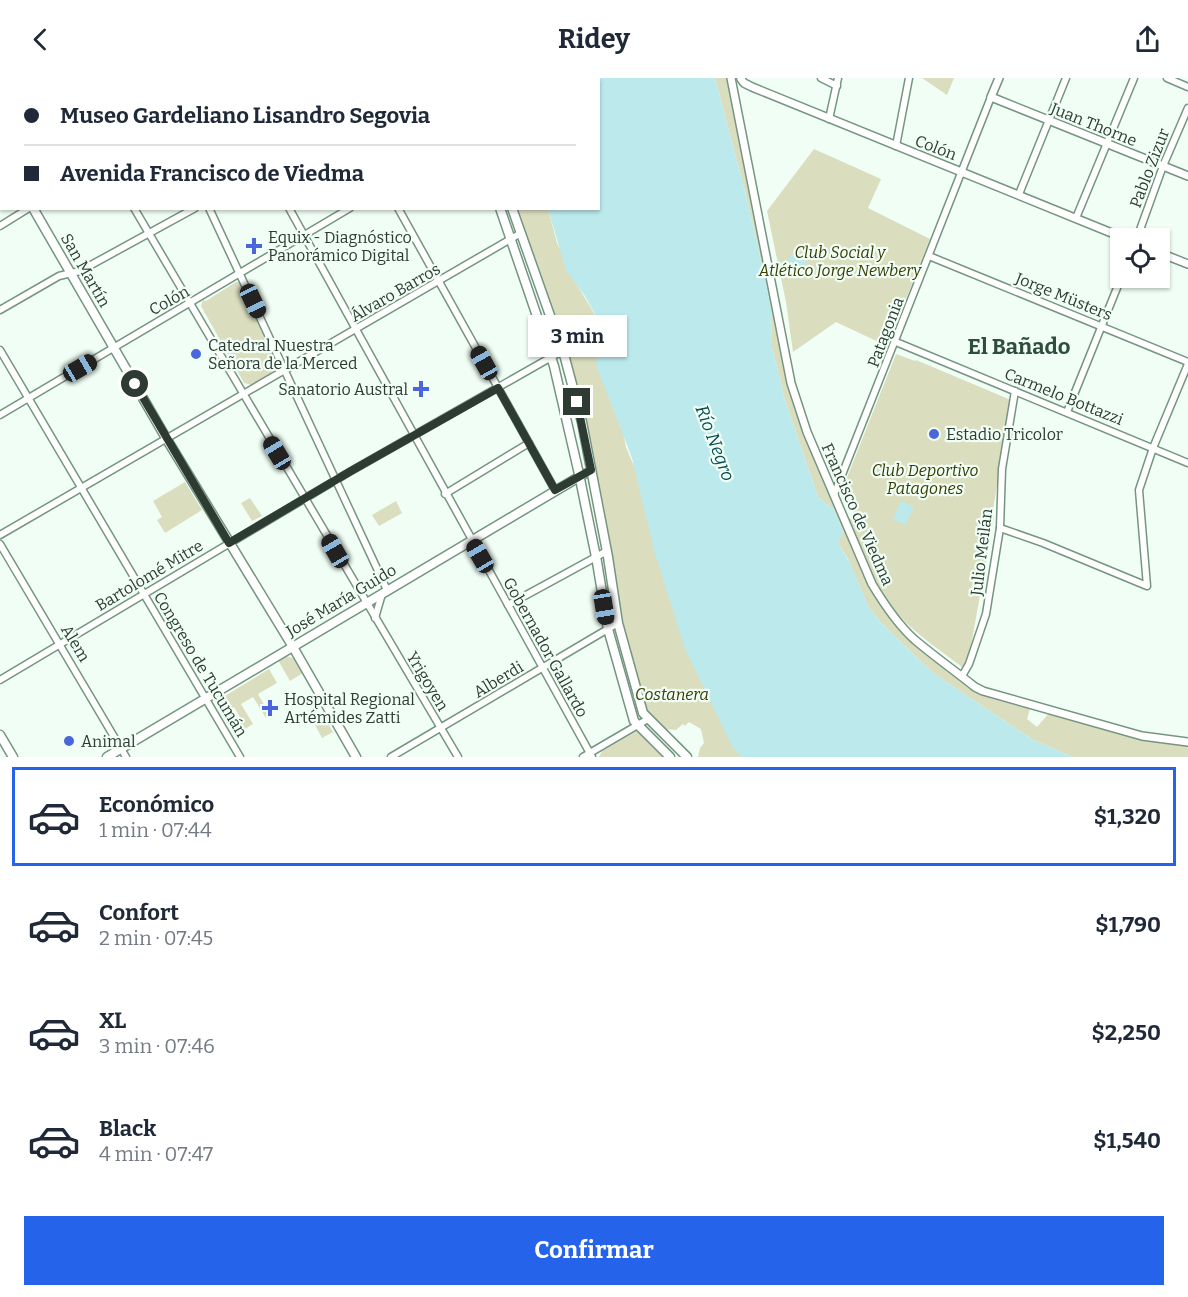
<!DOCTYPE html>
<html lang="es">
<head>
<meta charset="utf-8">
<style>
	body { margin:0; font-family:Bitter,serif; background:#f2f2f3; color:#1f2937; height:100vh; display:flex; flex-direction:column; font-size:22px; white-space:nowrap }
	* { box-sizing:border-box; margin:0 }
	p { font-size:20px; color:#747a83 }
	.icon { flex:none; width:33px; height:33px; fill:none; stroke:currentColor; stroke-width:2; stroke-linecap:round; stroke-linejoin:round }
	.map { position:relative; height:679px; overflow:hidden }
	.sheet { display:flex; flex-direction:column; background:#fff; flex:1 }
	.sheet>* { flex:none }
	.top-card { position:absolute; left:0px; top:0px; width:600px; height:132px; box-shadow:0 2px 4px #0004; display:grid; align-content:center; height:132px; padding:0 24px; background:#fff }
	.controls { position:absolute; left:1110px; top:150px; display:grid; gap:12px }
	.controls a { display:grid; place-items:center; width:60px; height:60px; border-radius:0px; background:#fff; box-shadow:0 2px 4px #0004; font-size:30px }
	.end { position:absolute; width:27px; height:27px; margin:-14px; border:8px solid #2e3b33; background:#fff; box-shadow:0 0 0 3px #fff }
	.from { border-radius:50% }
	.bubble { position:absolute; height:42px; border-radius:0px; background:#fff; box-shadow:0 2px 4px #0004; font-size:20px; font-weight:700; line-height:42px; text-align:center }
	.car { position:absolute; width:18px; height:36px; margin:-18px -9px; border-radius:8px; box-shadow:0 0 4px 2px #0007; background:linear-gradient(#222 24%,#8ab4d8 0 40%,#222 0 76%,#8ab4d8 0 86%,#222 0) }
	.top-card b { display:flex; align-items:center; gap:21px; height:57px; font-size:22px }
	.top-card b+b { border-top:2px solid #e0e1e3 }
	.top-card i { width:15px; height:15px; background:#1f2937 }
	ul { padding:10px 0 0; list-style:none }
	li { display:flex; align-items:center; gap:18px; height:99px; margin:0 12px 9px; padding:0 12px; border:3px solid transparent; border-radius:0px }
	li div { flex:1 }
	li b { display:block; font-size:22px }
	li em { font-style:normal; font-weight:700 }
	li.on { border-color:#2563eb }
	li>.icon { width:54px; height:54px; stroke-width:1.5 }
	.cta { display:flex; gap:12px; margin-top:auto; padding:12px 24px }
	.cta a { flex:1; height:69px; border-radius:0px; background:#2563eb; color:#fff; font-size:24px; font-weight:700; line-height:69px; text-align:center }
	header { display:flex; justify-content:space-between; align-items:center; height:78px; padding:0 24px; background:#fff; font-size:27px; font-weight:700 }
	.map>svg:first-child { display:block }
	.green { fill:#dadebe }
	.water { fill:#bbe9ec }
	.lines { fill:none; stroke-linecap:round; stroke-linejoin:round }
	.stream { stroke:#bbe9ec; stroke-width:1.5 }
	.minor-casing { stroke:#759581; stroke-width:9 }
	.tertiary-casing { stroke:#759581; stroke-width:10 }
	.secondary-casing { stroke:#759581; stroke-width:11 }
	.minor { stroke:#fff; stroke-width:6 }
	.tertiary { stroke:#fff; stroke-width:7 }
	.secondary { stroke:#fff; stroke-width:8 }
	.route { stroke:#2e3b33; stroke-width:8 }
	.poi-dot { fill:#4a66da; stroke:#f0fef5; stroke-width:2 }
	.labels { text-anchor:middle; stroke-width:4.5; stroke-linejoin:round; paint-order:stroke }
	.street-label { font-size:16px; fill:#2e3b33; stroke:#f0fef5 }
	.poi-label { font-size:16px; fill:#2e3b33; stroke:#f0fef5; text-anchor:start }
	.park-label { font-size:16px; font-style:italic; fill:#393c00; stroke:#f0fef5 }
	.water-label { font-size:18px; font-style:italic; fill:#084d51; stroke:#f0fef5 }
	.district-label { font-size:22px; font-weight:bold; fill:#2f4d3c; stroke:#f0fef5 }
</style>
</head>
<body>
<header><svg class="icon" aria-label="back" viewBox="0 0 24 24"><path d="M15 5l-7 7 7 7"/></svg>Ridey<svg class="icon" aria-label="share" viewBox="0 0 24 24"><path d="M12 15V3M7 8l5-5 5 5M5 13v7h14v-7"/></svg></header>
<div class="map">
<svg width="1188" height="679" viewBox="0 0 1188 679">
	<rect width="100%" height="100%" fill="#f0fef5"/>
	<g class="green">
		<polygon points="715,0 729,0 787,303 803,355 870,509 889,539 912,563 974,613 994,621 1030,631 1027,641 1037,649 1049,635 1188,667 1188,679 1073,679 1033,662 933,595 881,545 868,528 848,481 838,465 843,453 834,432 818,419 785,322 772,269 771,231 767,209 746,117"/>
		<polygon points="922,0 954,0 947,17"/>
		<polygon points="814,71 881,101 868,130 930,161 887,268 836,244 793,274 786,224 767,133"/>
		<polygon points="516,131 548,131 557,165 576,205 601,247 626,369 755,679 698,679 700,670 704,665 701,651 689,644 685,648 683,646 676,652 661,651 645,635 621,544 585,344"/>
		<polygon points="236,204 242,204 281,288 278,292 252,307 244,305 201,228 203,222 206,223"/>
		<path d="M896,276l19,7 1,-1 95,40 -19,116 2,1 -25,140 -7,10c-22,-17 -47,-33 -65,-54 -22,-26 -34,-61 -48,-92l8,-14 -13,-22z"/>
		<polygon points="185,404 202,432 165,455 157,442 162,439 153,423"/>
		<polygon points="250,420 262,438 252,443 241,425"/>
		<polygon points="396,423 402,435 379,448 372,437"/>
		<polygon points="286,578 293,580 303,595 290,603 278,582"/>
		<polygon points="269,591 277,605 258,616 270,637 266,640 253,619 241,626 253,646 245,651 239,642 241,641 234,629 226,635 237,656 219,625 220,621"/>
		<polygon points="323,637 333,654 322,660 313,643"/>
		<polygon points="637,653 667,679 599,679 602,673"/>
	</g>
	<g class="water">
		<polygon points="492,0 715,0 746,117 767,209 771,231 772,269 785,322 818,419 834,432 843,453 838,465 850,485 868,528 881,545 933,595 1033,662 1073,679 741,679 733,670 685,571 654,472 632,380 596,287 601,247 585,218 566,192 548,131 598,130 598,2"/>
		<polygon points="792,175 807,182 798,201 790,197 794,187 788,183"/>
		<polygon points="901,423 914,429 905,447 893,441"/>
	</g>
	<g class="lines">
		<polyline class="stream" points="832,420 834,432"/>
		<g class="minor-casing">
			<g id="minor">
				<polyline points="56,0 57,2"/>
				<polyline points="148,0 148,2"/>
				<polyline points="217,0 218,2"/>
				<polyline points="328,0 329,2"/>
				<polyline points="821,0 837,8"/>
				<polyline points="1167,0 1188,9"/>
				<polyline points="248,2 250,0"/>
				<polyline points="408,2 411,0"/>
				<polyline points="829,41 838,0"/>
				<polyline points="896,68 909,0"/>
				<polyline points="1019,116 1066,0"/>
				<path d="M134,130c108,183 215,366 324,549"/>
				<polyline points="209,130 387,512"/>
				<polyline points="289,130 592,679"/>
				<polyline points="398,130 555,412"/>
				<polyline points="1076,140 1134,0"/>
				<polyline points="0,148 29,130"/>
				<polyline points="1137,160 1163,88 1188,30"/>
				<polyline points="929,178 1188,284"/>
				<polyline points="0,232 59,198 80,193 195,130"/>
				<polyline points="896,264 1188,385"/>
				<polyline points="0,272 240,679"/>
				<polyline points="1067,334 1121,200"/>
				<polyline points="0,337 350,130"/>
				<polyline points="445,416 529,365"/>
				<polyline points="834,417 991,19"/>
				<polyline points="1000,450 1043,465 1147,508 1139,412 1153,370 1188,286"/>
				<polyline points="0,457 521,155"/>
				<polyline points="0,466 126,679"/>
				<polyline points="508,527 607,473"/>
				<polyline points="375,540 382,516"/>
				<polyline points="962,598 969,586 986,536 1000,450 1002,391 1015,313"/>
				<polyline points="0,602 351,393 562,273"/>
				<polyline points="391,679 618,545"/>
				<polyline points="583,679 648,641"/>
			</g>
		</g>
		<g class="tertiary-casing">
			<g id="tertiary">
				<path d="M731,0l60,305 16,49 65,152c12,20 25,40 43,56 19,16 40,31 60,47l8,4 159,45 46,6"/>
				<polyline points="999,0 991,19 1188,98"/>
				<polyline points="741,1 744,5 752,9 1124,160"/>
				<polyline points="1160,175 1188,186"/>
			</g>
		</g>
		<g class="secondary-casing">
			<g id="secondary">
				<polyline points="435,0 436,2"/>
				<polyline points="446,0 447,2"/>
				<polyline points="3,2 5,0"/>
				<polyline points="0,76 2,79"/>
				<polyline points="33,130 166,360 293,569 356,679"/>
				<polyline points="500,130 554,288 579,396 597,484 608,551 634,643 670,679"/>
				<polyline points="512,130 565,280 582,344 608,479 618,545 643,635 687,679"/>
				<polyline points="0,657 13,679"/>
				<polyline points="107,679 584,396"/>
			</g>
		</g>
		<use href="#minor" class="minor"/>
		<use href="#tertiary" class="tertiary"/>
		<use href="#secondary" class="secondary"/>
	</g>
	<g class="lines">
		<polyline class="route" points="135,306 229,465 351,393 498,310 555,412 591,392 577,324"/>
	</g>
	<g class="poi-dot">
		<path d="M251 159h6v6h6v6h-6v6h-6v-6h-6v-6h6z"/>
		<circle cx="196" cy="276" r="6"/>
		<path d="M418 302h6v6h6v6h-6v6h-6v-6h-6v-6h6z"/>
		<circle cx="934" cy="356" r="6"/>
		<path d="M267 621h6v6h6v6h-6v6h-6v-6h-6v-6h6z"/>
		<circle cx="69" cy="663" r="6"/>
	</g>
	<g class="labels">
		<g class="street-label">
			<text transform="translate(1094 46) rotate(22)" y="6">Juan Thorne</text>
			<text transform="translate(936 69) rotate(21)" y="6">Colón</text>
			<text transform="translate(1149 90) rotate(-69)" y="6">Pablo Zizur</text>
			<text transform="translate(86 192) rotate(60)" y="6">San Martín</text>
			<text transform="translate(395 214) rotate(-30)" y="6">Álvaro Barros</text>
			<text transform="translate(1064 218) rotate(22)" y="6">Jorge Müsters</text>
			<text transform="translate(169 222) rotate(-29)" y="6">Colón</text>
			<text transform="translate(885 254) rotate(-69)" y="6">Patagonia</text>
			<text transform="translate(1064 318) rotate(22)" y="6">Carmelo Bottazzi</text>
			<text transform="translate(858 436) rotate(66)" y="6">Francisco de Viedma</text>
			<text transform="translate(981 474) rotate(-83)" y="6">Julio Meilán</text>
			<text transform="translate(149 497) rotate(-31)" y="6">Bartolomé Mitre</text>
			<text transform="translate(341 522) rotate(-31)" y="6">José María Guido</text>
			<text transform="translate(76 565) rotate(59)" y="6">Alem</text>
			<text transform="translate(546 569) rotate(61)" y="6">Gobernador Gallardo</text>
			<text transform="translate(201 586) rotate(59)" y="6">Congreso de Tucumán</text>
			<text transform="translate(498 601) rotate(-31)" y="6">Alberdi</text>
			<text transform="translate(428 603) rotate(59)" y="6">Yrigoyen</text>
		</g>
		<g class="poi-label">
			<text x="268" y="165">Equix - Diagnóstico<tspan x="268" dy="18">Panorámico Digital</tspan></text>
			<text x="208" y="273">Catedral Nuestra<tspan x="208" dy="18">Señora de la Merced</tspan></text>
			<text x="408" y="317" text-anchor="end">Sanatorio Austral</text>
			<text x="946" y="362">Estadio Tricolor</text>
			<text x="284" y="627">Hospital Regional<tspan x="284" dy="18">Artémides Zatti</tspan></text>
			<text x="81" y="669">Animal</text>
		</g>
		<g class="park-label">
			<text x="840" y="180">Club Social y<tspan x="840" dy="18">Atlético Jorge Newbery</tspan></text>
			<text x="925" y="398">Club Deportivo<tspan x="925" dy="18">Patagones</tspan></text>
			<text x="672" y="622">Costanera</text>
		</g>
		<g class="water-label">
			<text transform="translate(715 365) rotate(69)" y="6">Río Negro</text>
		</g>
		<g class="district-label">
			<text x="1019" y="276">El Bañado</text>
		</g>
	</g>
</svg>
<div class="controls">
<a><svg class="icon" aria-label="locate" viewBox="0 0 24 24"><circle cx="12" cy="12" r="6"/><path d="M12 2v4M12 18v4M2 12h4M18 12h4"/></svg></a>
</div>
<i class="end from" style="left:135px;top:306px"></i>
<i class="end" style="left:577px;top:324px"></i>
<div class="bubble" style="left:528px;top:237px;width:99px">3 min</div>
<i class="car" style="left:253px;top:223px;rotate:155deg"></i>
<i class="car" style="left:484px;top:285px;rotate:331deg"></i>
<i class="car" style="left:80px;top:290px;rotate:60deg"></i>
<i class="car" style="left:277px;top:375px;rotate:329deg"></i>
<i class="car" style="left:335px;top:473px;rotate:330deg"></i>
<i class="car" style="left:480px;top:478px;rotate:330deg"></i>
<i class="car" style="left:604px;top:529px;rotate:171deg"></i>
<div class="top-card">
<b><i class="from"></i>Museo Gardeliano Lisandro Segovia</b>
<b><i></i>Avenida Francisco de Viedma</b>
</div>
</div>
<section class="sheet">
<ul>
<li class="on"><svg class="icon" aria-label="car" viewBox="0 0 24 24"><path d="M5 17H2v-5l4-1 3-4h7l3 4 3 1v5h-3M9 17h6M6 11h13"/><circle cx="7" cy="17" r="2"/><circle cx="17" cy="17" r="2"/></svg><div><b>Económico</b><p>1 min · 07:44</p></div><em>$1,320</em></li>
<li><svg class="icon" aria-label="car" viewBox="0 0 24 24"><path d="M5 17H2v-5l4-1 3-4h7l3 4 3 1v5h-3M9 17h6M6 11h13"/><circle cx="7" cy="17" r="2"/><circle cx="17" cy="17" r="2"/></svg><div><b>Confort</b><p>2 min · 07:45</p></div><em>$1,790</em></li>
<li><svg class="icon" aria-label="car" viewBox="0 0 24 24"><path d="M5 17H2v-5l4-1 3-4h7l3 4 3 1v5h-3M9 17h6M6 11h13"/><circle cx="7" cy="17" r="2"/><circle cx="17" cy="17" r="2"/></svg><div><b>XL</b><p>3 min · 07:46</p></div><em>$2,250</em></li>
<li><svg class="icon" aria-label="car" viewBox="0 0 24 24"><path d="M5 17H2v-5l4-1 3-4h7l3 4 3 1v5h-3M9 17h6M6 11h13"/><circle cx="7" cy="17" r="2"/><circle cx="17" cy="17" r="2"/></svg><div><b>Black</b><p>4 min · 07:47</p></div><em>$1,540</em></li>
</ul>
<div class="cta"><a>Confirmar</a></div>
</section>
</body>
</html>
